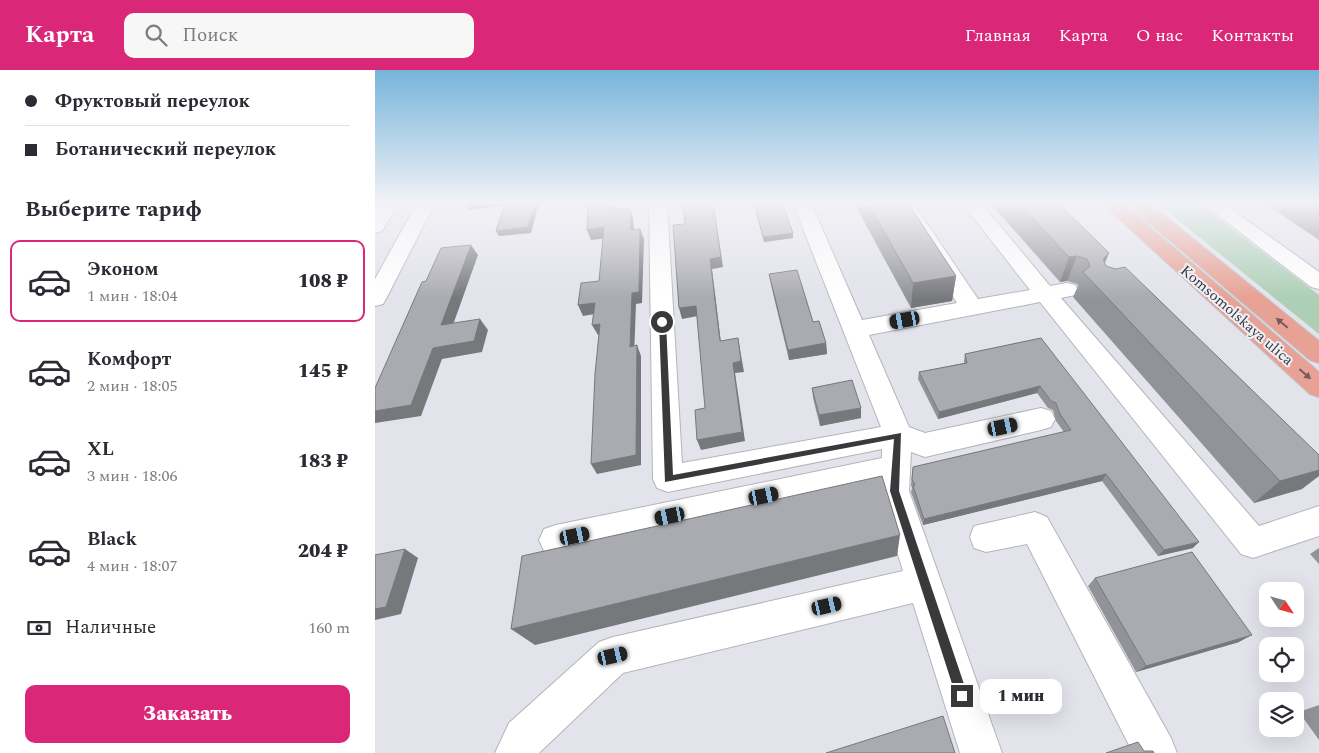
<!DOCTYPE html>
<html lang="ru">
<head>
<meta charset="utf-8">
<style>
	body { margin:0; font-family:Spectral,serif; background:#f7f7f7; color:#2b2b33; height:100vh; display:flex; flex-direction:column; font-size:19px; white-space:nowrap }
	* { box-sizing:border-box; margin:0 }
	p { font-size:16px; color:#7c7c81 }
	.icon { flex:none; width:28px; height:28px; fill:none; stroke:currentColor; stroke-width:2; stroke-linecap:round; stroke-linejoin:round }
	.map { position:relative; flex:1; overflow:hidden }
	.details { display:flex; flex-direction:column; background:#fff; width:375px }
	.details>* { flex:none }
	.top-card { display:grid; align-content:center; height:110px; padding:0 25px; background:#fff }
	.needle { width:32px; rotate:126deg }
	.buttons { position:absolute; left:884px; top:512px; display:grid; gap:10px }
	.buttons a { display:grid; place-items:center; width:45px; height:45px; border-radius:10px; background:#fff; box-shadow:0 5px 20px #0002; font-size:25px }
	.end { position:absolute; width:22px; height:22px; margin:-11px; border:6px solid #39393c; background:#fff; box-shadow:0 0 0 2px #fff }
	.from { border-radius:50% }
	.bubble { position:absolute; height:35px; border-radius:10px; background:#fff; box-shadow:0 5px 20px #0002; font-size:16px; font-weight:800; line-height:35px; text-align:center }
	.car { position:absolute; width:15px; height:30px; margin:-15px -8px; border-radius:6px; box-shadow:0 0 4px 1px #0007; background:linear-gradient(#222 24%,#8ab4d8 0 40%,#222 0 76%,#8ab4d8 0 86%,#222 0) }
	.top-card b { display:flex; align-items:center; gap:18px; height:48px; font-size:19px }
	.top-card b+b { border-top:1px solid #e1e1e2 }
	.top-card i { width:12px; height:12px; background:#2b2b33 }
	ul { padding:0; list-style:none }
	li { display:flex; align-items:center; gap:15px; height:82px; margin:0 10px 8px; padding:0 15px; border:2px solid transparent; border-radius:10px }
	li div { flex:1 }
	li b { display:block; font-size:19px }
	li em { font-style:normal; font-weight:800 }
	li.current { border-color:#db2777 }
	li>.icon { width:45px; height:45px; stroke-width:1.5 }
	h2 { padding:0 25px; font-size:22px; line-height:60px }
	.pay { display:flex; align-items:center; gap:12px; height:55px; padding:0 25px; font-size:19px }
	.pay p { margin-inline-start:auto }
	.action { display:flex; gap:10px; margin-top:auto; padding:10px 25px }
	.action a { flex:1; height:58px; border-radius:10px; background:#db2777; color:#fff; font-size:20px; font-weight:800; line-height:58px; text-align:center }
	header { display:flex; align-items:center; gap:30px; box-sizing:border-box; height:70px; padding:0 25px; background:#db2777; color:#fff }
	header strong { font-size:24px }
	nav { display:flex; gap:28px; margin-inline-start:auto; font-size:18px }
	.search { width:350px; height:45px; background:#f7f7f7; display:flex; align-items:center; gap:12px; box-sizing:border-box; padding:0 18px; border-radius:10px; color:#7c7c81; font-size:19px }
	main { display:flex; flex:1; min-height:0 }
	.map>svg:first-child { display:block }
	.green { fill:#adcfb6 }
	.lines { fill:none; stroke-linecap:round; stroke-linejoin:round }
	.minor-casing { stroke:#b4b5bc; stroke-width:2 }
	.major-casing { stroke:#c0c0c1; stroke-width:2 }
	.minor { fill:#fff; fill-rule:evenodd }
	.major { fill:#e8a195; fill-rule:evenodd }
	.wall { fill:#929398 }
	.shaded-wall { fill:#77787c }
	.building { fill:#aaabb1; stroke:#77787c }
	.oneway { fill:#765d5b }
	.route { fill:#39393c }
	.labels { text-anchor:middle; stroke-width:4; stroke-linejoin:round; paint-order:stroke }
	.street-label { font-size:15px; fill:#39393c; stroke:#f0f1f8 }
</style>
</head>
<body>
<header>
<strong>Карта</strong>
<div class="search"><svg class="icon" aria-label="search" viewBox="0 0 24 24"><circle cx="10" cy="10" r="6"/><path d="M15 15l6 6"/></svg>Поиск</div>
<nav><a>Главная</a><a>Карта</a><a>О нас</a><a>Контакты</a></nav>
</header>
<main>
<section class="details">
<div class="top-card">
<b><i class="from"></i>Фруктовый переулок</b>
<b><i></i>Ботанический переулок</b>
</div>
<h2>Выберите тариф</h2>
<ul>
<li class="current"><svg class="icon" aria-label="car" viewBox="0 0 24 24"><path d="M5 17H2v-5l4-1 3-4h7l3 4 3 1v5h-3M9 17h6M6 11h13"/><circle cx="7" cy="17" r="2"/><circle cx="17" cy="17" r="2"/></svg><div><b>Эконом</b><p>1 мин · 18:04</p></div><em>108 ₽</em></li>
<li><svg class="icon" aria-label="car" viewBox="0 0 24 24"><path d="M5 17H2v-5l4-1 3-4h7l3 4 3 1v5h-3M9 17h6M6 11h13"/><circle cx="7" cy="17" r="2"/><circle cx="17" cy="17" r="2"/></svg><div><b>Комфорт</b><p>2 мин · 18:05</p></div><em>145 ₽</em></li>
<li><svg class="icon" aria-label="car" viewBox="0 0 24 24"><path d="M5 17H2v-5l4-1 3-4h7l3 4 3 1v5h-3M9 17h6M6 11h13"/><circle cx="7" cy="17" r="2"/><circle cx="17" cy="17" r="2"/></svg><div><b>XL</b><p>3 мин · 18:06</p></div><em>183 ₽</em></li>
<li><svg class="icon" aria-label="car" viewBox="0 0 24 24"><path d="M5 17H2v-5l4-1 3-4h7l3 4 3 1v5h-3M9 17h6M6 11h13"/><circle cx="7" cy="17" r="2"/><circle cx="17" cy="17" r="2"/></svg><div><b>Black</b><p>4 мин · 18:07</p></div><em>204 ₽</em></li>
</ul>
<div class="pay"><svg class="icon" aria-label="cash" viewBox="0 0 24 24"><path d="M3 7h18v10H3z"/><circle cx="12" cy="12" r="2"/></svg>Наличные<p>160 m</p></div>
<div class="action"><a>Заказать</a></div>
</section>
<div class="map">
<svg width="944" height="683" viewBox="0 0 944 683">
	<rect width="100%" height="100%" fill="#e2e3eb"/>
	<polygon class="green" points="782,133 823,133 944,225 944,264"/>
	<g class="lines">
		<g class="minor-casing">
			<g id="minor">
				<polygon points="6,133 24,133 7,161 0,163 0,142"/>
				<polygon points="42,133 60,133 11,229 8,234 0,236 0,209"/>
				<polygon points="274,133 292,133 307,393 506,357 418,133 436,133 487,250 582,233 520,133 538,133 603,229 655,220 587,133 606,133 675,216 692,213 700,215 703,220 700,225 686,228 884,456 944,436 944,466 878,488 866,484 665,232 494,265 534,357 550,363 666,338 676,341 680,349 676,357 666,360 550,387 536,382 534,421 627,683 585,683 538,533 248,603 164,683 120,683 134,653 224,572 238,567 528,501 504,421 504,414 181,485 169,481 164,470 169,459 181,455 507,388 507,379 293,422 282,418 278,409"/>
				<polygon points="827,133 848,133 944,202 944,219 936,217"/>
				<polygon points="660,442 672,447 796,668 802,683 758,683 652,474 611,482 599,478 595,467 599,456"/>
			</g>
		</g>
		<g class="major-casing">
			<g id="major">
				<polygon points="727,133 747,133 944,302 944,327 935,324"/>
				<polygon points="759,133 774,133 944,271 944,293 935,290 759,140 757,136"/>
			</g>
		</g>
		<use href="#minor" class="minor"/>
		<use href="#major" class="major"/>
	</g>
	<g class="wall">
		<polygon points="379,133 407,133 418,163 418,168 389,172"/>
		<polygon points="479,133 533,133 581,206 577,231 536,238"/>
		<polygon points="615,133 683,133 734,183 730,193 731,196 927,419 879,433 698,227 703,216 702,214 692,211 685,212"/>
		<polygon points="889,133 944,133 944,170"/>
		<polygon points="394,204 451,273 452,284 414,290 396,215"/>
		<polygon points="666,268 818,478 783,486 727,411 548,455 536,422 537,418 536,415 537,404 538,397 689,362 681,351 678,340 673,338 662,323 563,349 543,309 544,302 589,293 589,291 590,284"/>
		<polygon points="437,318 486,348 445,356 438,328"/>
		<polygon points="944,478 944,494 935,484"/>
		<polygon points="720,508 864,572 761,602 713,516"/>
		<polygon points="944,635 944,670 924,642"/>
	</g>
	<g class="shaded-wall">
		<polygon points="104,133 133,133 134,135 93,140 90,135"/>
		<polygon points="160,133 164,133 156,163 124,166 121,161"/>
		<polygon points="237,133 242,133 240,151 236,140"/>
		<polygon points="338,133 348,197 337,199 347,281 345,271 335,189"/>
		<polygon points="255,138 258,148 260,171 256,160"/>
		<polygon points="229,157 233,168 216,170 212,160"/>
		<polygon points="265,159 269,169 267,233 261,234 259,287 255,277 257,223"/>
		<polygon points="418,163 418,168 389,172 388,167"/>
		<polygon points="96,175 103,185 74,266 66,255"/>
		<polygon points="734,183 723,208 728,189"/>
		<polygon points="702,186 692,211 685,212 694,187"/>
		<polygon points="581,206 577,231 536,238 538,213"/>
		<polygon points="220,233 225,243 208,246 203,235"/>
		<polygon points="321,236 323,246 307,249 304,238"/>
		<polygon points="105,249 113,260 107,282 67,289 46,346 0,353 0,341 58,278"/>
		<polygon points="225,254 230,264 223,265 217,255"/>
		<polygon points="363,268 369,302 360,303 370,371 326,380 322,370 358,293"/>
		<polygon points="451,273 452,284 414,290 413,280"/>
		<polygon points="262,275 266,286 266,395 222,404 216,394"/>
		<polygon points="665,316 662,323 563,349 564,342"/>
		<polygon points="486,338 486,348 445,356 444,345"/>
		<polygon points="944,400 944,406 927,419 879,433 905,411"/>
		<polygon points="731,404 727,411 548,455 549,449"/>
		<polygon points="525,465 522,486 160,575 136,559"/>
		<polygon points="824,472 818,478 783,486 789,480"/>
		<polygon points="30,479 43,488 26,544 0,550 0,539"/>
		<polygon points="877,565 864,572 761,602 771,596"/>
	</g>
	<g class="building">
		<polygon points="91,133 104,133 90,135"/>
		<polygon points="130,133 160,133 153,157 121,161"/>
		<polygon points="213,133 237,133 236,140 255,138 256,160 265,159 264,222 257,223 255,277 262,275 261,385 216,394 220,304 225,254 217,255 220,233 203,235 206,213 224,211 229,157 212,160"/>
		<polygon points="308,133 338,133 346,187 335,189 345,271 363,268 366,291 358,293 367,362 322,370 320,340 330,338 321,236 304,238 298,155 310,154"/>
		<polygon points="379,133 407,133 418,163 388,167"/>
		<polygon points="493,133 533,133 581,206 538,213"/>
		<polygon points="643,133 683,133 734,183 728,189 731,196 741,199 750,197 944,385 944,400 905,411 708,202 715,196 712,189 702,186 694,187"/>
		<polygon points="96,175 66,255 105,249 99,271 58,278 36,335 0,341 0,318 47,212 51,211 66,178"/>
		<polygon points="422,200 438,252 444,251 451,273 413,280 394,204"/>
		<polygon points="666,268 824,472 789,480 731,404 549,449 538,416 540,415 537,409 538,397 696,360 685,344 681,333 676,331 665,316 564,342 544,302 592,293 590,284"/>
		<polygon points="477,310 486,338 444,345 437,318"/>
		<polygon points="507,406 525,465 136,559 147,486"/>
		<polygon points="30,479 11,537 0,539 0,485"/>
		<polygon points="817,482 877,565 771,596 720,508"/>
		<polygon points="568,646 580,683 451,683"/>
		<polygon points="763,672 769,681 778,681 779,683 731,683"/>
	</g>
	<defs><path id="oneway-solid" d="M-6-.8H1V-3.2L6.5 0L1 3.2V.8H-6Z" transform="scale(1.25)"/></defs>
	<g class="oneway">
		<use href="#oneway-solid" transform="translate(907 253) rotate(-140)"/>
		<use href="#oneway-solid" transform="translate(930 304) rotate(41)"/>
	</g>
	<linearGradient id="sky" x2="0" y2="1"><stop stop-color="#76b4da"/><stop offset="0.58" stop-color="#f2f2f6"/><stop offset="1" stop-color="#f2f2f6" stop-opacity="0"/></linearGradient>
	<rect width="944" height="229" fill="url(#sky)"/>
	<polygon class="route" points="287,249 291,252 298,405 526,363 524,421 593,626 592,631 583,631 581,626 515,421 519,369 290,412 284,252"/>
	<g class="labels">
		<g class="street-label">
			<text transform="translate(862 245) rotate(41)" y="5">Komsomolskaya ulica</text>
		</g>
	</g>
</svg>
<div class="buttons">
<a><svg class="needle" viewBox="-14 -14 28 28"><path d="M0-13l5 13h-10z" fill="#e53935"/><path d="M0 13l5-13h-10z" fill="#7c7c81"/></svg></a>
<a><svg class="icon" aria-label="locate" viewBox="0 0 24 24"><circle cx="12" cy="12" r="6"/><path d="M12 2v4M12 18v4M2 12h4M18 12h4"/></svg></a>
<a><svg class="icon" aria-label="layers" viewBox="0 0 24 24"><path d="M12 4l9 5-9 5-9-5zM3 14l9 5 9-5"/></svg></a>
</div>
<i class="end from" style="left:287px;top:252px"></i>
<i class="end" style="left:587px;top:626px"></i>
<div class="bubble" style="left:605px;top:609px;width:82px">1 мин</div>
<i class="car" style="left:530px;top:250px;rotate:260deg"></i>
<i class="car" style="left:628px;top:357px;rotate:78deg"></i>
<i class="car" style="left:389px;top:426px;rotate:78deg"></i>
<i class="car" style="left:295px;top:446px;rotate:258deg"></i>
<i class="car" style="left:200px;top:466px;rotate:78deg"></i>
<i class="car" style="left:452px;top:536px;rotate:77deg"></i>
<i class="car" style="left:238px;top:586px;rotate:77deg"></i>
</div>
</main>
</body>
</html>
